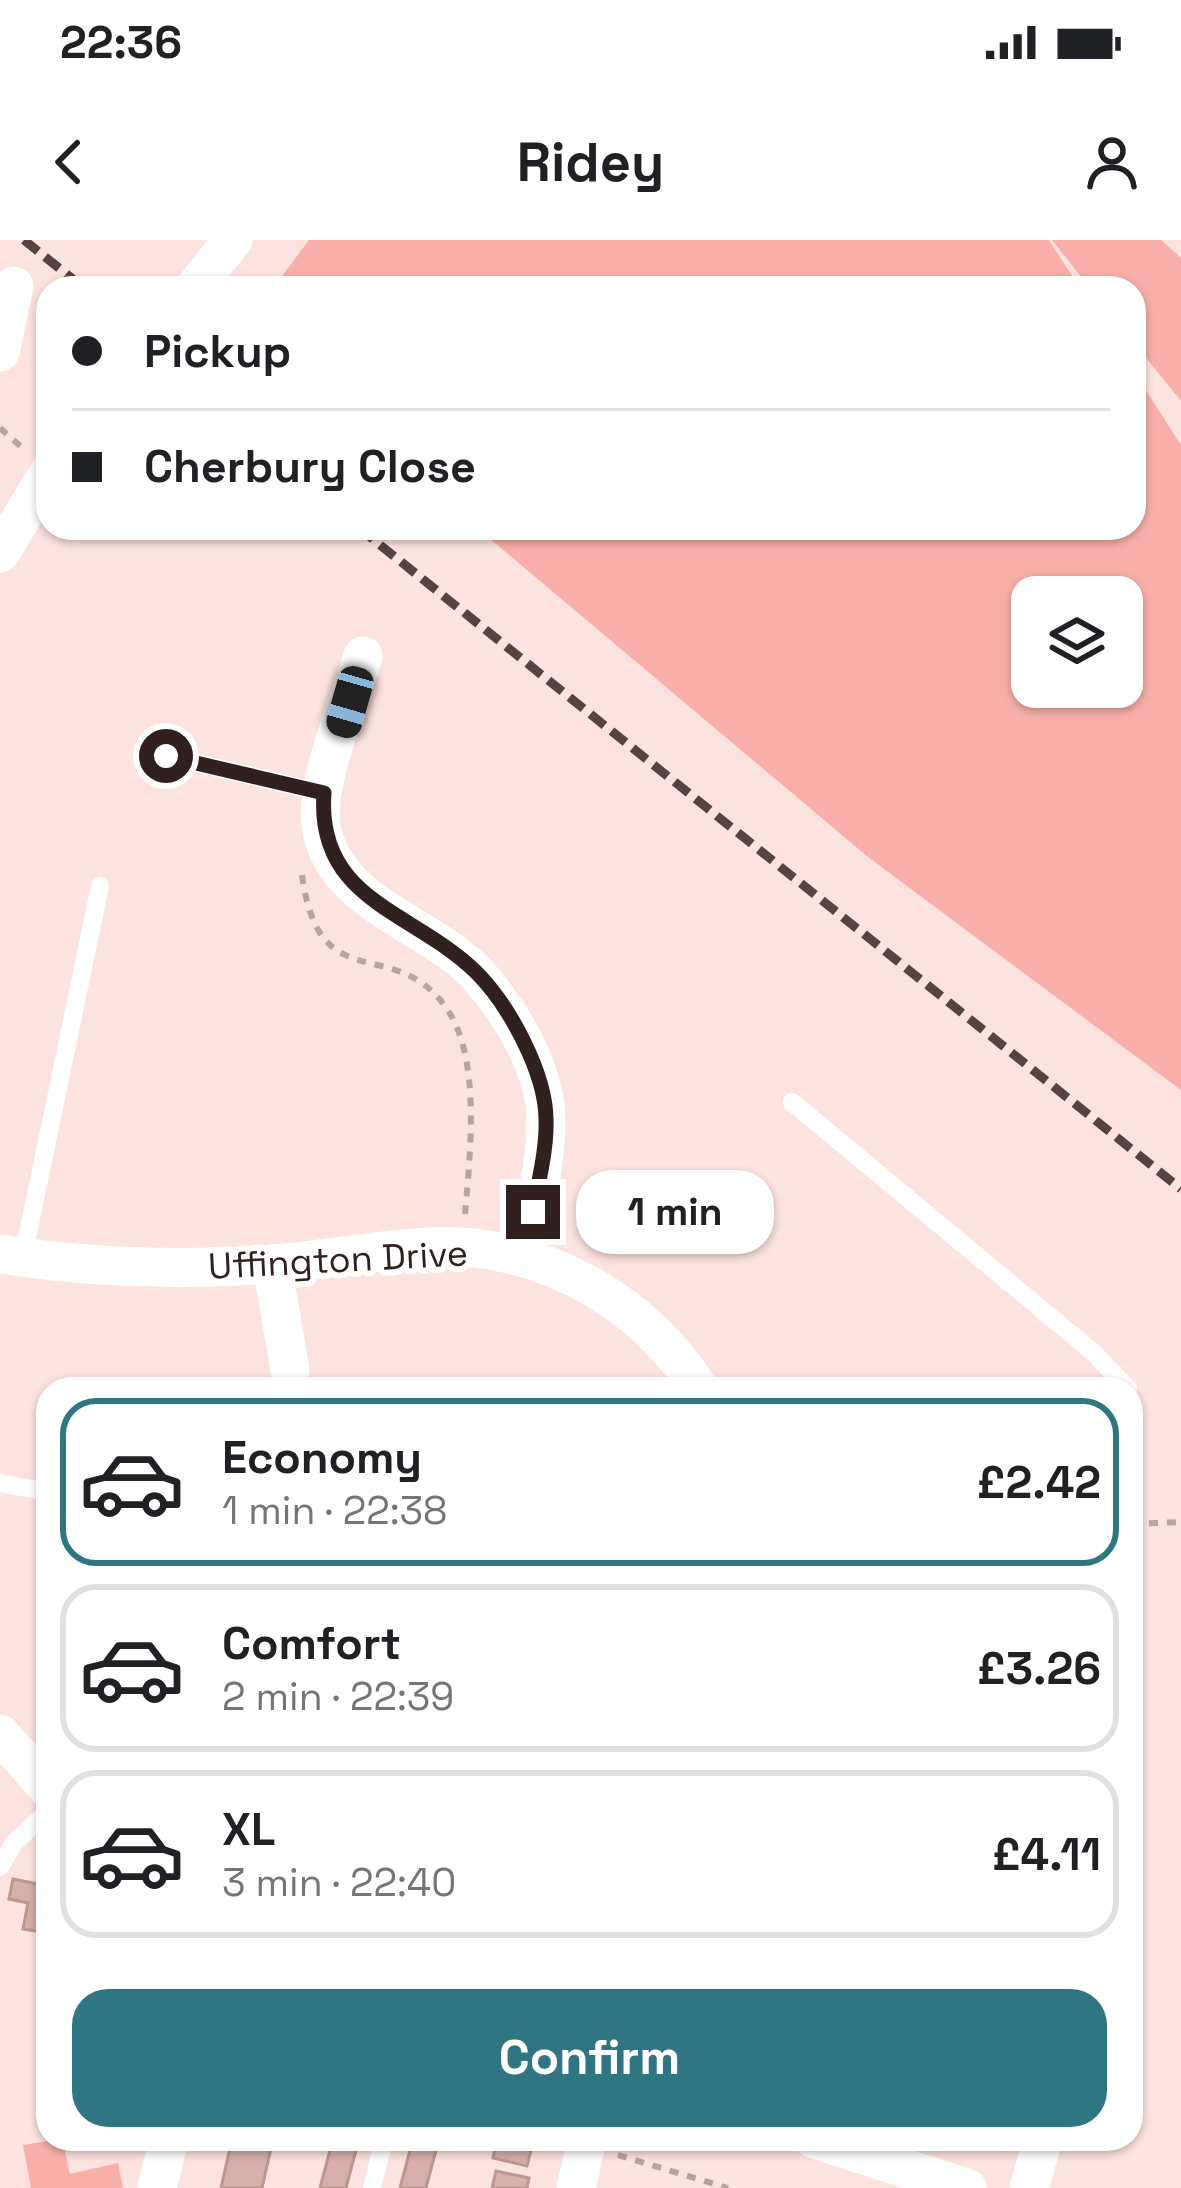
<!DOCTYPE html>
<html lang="en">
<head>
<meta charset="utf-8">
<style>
	body { margin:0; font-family:"Space Grotesk",sans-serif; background:#f2f2f2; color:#202124; height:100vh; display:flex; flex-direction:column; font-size:45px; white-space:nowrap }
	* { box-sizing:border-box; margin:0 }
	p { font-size:39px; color:#757577 }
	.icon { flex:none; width:66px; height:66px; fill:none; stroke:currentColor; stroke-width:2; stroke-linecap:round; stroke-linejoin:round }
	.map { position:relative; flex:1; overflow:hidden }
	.drawer { position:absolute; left:36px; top:1137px; width:1107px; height:774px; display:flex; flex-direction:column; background:#fff; border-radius:36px; box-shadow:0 3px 9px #0004 }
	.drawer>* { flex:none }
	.top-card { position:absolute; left:36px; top:36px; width:1110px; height:264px; border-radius:36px; box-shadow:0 3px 9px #0004; display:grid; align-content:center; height:264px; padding:0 36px; background:#fff }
	.buttons { position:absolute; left:1011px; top:336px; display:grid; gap:24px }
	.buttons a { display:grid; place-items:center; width:132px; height:132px; border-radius:24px; background:#fff; box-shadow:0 3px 9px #0004; font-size:60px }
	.end { position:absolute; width:54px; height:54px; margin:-27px; border:15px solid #302120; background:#fff; box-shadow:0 0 0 6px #fff }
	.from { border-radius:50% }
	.bubble { position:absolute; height:84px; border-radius:36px; background:#fff; box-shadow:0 3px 9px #0004; font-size:39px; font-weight:800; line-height:84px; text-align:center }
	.car { position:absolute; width:36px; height:72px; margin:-36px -18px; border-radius:15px; box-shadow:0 0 9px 3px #0007; background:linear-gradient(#222 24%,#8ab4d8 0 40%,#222 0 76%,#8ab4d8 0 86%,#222 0) }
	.top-card b { display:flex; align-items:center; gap:42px; height:114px; font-size:45px }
	.top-card b+b { border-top:3px solid #e0e0e0 }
	.top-card i { width:30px; height:30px; background:#202124 }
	ul { padding:21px 0 0; list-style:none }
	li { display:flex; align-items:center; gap:36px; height:168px; margin:0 24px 18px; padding:0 12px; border:6px solid #e0e0e0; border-radius:36px }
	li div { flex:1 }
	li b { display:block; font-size:45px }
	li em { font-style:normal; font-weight:800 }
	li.on { border-color:#2f7682 }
	li>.icon { width:108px; height:108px; stroke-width:1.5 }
	.action { display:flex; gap:24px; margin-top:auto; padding:24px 36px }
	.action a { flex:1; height:138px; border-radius:36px; background:#2f7682; color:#fff; font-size:48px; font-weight:800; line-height:138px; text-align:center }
	.status { display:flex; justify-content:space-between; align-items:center; height:84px; padding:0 60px; background:#fff; direction:ltr }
	.status svg { height:33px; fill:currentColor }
	header { display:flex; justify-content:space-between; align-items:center; height:156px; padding:0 36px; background:#fff; font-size:54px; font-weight:800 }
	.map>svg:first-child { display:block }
	.green { fill:#f9afa9; fill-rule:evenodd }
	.building { fill:#d6aeaa; stroke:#bd9692; stroke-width:3 }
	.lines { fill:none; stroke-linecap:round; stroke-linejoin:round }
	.path { stroke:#b9a3a0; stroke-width:6; stroke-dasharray:9 9; stroke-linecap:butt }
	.lane { stroke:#fff; stroke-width:18 }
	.street { stroke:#fff; stroke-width:39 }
	.rail { stroke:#554443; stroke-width:9; stroke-dasharray:18 9; stroke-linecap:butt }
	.route { stroke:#302120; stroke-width:15 }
	.labels { text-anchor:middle; stroke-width:12; stroke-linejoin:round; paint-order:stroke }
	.street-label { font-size:36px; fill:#302120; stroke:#fff }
</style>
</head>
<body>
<div class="status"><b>22:36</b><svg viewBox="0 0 49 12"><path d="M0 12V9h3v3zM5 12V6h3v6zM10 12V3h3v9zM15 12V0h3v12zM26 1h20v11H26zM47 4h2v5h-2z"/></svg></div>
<header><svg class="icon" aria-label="back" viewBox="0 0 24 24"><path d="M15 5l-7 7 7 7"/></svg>Ridey<svg class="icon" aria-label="person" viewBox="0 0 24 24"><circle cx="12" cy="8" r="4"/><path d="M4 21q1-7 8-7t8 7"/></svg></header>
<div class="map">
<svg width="1181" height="1948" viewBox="0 0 1181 1948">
	<rect width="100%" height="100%" fill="#fde3e0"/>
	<g class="green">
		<polygon points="309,0 1049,0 1080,48 273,48"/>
		<polygon points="1052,0 1161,0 1181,18 1181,161 1134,103 1134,48 1090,48"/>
		<path d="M1134,132l47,73v645l-313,-233 -391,-329h657zM1032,357h90v90h-90z"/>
		<polygon points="62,1899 70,1934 118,1923 123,1948 31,1948 23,1905"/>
	</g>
	<g class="building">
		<polygon points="13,1639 48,1646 48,1693 23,1689 28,1663 9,1659"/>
		<polygon points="232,1899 273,1899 262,1948 221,1948"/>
		<polygon points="333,1899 359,1899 346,1948 320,1948"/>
		<polygon points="413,1899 439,1899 426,1948 400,1948"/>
		<polygon points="497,1899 534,1899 527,1926 493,1918"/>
		<polygon points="496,1931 529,1938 527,1948 492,1948"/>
	</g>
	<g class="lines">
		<g class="path">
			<polyline points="0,188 27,212"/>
			<path d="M302,635c17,126 89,58 143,131 37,50 25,149 20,208"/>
			<polyline points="1131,1284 1181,1282"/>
			<polyline points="618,1915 728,1948"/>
		</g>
		<g class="lane">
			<polyline points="167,516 324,553"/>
			<polyline points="792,862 1094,1113 1128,1149"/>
			<polyline points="23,1017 100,646"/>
			<polyline points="0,1243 48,1252"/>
			<polyline points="0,1627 14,1603 48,1571"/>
			<polyline points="372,1948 384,1899"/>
		</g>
		<g class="street">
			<polyline points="194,48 233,0"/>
			<polyline points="0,112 14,46"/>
			<polyline points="0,313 48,234"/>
			<path d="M363,416c-13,44 -48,125 -42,169 11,79 110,99 156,149 34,38 69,95 69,147 0,45 -13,92 -20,136"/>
			<path d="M0,1014c91,14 181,17 274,10 51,-4 103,-14 154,-17 109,-6 213,51 271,142"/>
			<polyline points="272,1024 290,1130"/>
			<polyline points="0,1494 48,1548"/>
			<polyline points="814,1899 967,1948"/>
			<polyline points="157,1948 169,1899"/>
			<polyline points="576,1948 587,1899"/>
			<polyline points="1029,1948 1043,1899"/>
		</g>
		<g class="rail">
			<polyline points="24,0 84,48"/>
			<polyline points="359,288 1181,949"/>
		</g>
	</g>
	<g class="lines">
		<path class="route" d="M166,516l158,37c-8,108 90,118 152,179 33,33 70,101 70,148 1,30 -8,63 -13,92"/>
	</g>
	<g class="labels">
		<g class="street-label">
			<text transform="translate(338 1019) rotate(-3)" y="13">Uffington Drive</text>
		</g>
	</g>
</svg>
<div class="buttons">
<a><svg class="icon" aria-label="layers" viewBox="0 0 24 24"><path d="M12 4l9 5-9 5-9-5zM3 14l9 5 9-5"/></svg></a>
</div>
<i class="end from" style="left:166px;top:516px"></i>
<i class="end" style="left:533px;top:972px"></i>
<div class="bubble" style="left:576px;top:930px;width:198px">1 min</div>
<i class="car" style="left:350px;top:462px;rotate:196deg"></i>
<div class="top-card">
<b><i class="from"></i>Pickup</b>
<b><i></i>Cherbury Close</b>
</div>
<section class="drawer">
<ul>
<li class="on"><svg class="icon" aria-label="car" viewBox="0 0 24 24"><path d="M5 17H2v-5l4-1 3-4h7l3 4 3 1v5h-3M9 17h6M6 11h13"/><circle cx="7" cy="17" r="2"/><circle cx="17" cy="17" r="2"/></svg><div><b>Economy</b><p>1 min · 22:38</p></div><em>£2.42</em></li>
<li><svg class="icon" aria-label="car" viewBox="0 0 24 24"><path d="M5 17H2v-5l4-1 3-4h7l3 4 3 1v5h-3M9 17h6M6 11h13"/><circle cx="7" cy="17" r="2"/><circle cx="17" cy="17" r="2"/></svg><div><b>Comfort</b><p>2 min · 22:39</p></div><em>£3.26</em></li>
<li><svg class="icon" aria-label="car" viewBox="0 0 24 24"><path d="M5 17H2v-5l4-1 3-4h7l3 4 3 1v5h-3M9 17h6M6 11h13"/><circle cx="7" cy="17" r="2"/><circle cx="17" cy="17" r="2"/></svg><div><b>XL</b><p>3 min · 22:40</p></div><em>£4.11</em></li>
</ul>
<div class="action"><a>Confirm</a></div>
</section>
</div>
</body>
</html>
